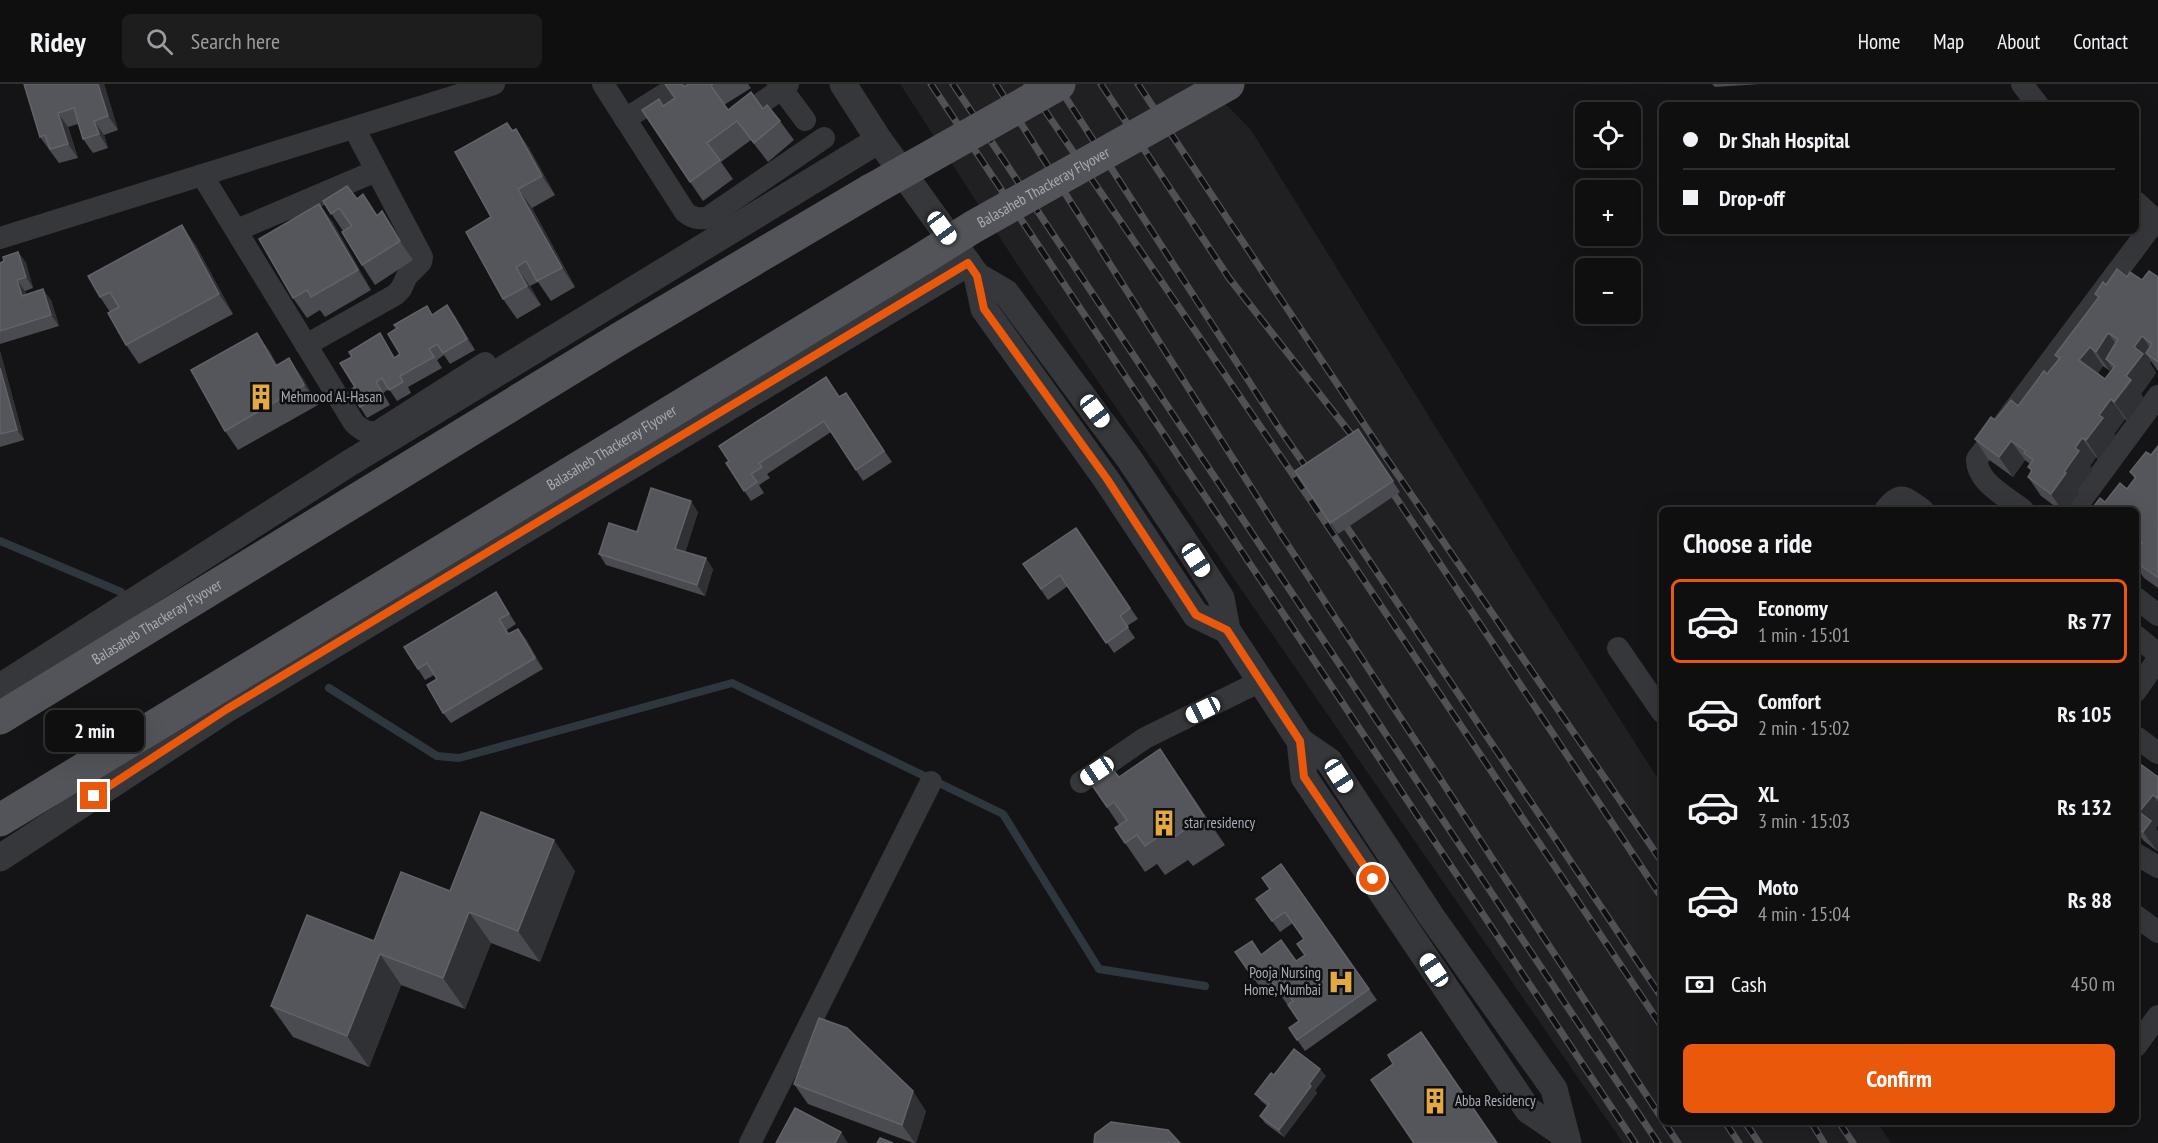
<!DOCTYPE html>
<html lang="en">
<head>
<meta charset="utf-8">
<style>
	body { margin:0; font-family:"PT Sans Narrow",sans-serif; background:#1d1d1e; color:#f1f3f6; height:100vh; display:flex; flex-direction:column; font-size:22px; white-space:nowrap }
	* { box-sizing:border-box; margin:0 }
	p { font-size:20px; color:#9b9c9f }
	.icon { flex:none; width:33px; height:33px; fill:none; stroke:currentColor; stroke-width:2; stroke-linecap:round; stroke-linejoin:round }
	.map { position:relative; flex:1; overflow:hidden }
	.panel { position:absolute; left:1659px; top:423px; width:480px; height:618px; display:flex; flex-direction:column; background:#0f0f10; border-radius:9px; box-shadow:0 6px 24px #0002,0 0 0 2px #2f2f30 }
	.panel>* { flex:none }
	.guide { position:absolute; left:1659px; top:18px; width:480px; height:132px; border-radius:9px; box-shadow:0 6px 24px #0002,0 0 0 2px #2f2f30; display:grid; align-content:center; height:132px; padding:0 24px; background:#0f0f10 }
	.fabs { position:absolute; left:1575px; top:18px; display:grid; gap:12px }
	.fabs a { display:grid; place-items:center; width:66px; height:66px; border-radius:9px; background:#0f0f10; box-shadow:0 6px 24px #0002,0 0 0 2px #2f2f30; font-size:30px }
	.end { position:absolute; width:27px; height:27px; margin:-14px; border:8px solid #ea580c; background:#fff; box-shadow:0 0 0 3px #fff }
	.from { border-radius:50% }
	.bubble { position:absolute; height:42px; border-radius:9px; background:#0f0f10; box-shadow:0 6px 24px #0002,0 0 0 2px #2f2f30; font-size:20px; font-weight:800; line-height:42px; text-align:center }
	.car { position:absolute; width:18px; height:36px; margin:-18px -9px; border-radius:8px; box-shadow:0 0 4px 2px #0007; background:linear-gradient(#fff 24%,#345 0 40%,#fff 0 76%,#345 0 86%,#fff 0) }
	.guide b { display:flex; align-items:center; gap:21px; height:57px; font-size:22px }
	.guide b+b { border-top:2px solid #2f2f30 }
	.guide i { width:15px; height:15px; background:#f1f3f6 }
	ul { padding:0; list-style:none }
	li { display:flex; align-items:center; gap:18px; height:84px; margin:0 12px 9px; padding:0 12px; border:3px solid transparent; border-radius:9px }
	li div { flex:1 }
	li b { display:block; font-size:22px }
	li em { font-style:normal; font-weight:800 }
	li.current { border-color:#ea580c }
	li>.icon { width:54px; height:54px; stroke-width:1.5 }
	h2 { padding:0 24px; font-size:27px; line-height:72px }
	.pay { display:flex; align-items:center; gap:15px; height:66px; padding:0 24px; font-size:22px }
	.pay p { margin-inline-start:auto }
	.primary-button { display:flex; gap:12px; margin-top:auto; padding:12px 24px }
	.primary-button a { flex:1; height:69px; border-radius:9px; background:#ea580c; color:#fff; font-size:24px; font-weight:800; line-height:69px; text-align:center }
	header { display:flex; align-items:center; gap:36px; box-sizing:border-box; height:84px; padding:0 30px; background:#0f0f10; border-bottom:2px solid #2f2f30 }
	header strong { font-size:28px }
	nav { display:flex; gap:33px; margin-inline-start:auto; font-size:21px }
	.search { width:420px; height:54px; background:#1d1d1e; display:flex; align-items:center; gap:15px; box-sizing:border-box; padding:0 21px; border-radius:9px; color:#9b9c9f; font-size:22px }
	.map>svg:first-child { display:block }
	.built { fill:#202023 }
	.lines { fill:none; stroke-linecap:round; stroke-linejoin:round }
	.stream { stroke:#2f373e; stroke-width:8 }
	.minor { stroke:#36373b; stroke-width:22 }
	.tertiary { stroke:#36373b; stroke-width:27 }
	.primary { stroke:#525459; stroke-width:33 }
	.rail-casing { stroke:#4f5155; stroke-width:7 }
	.rail { stroke:#0f0f11; stroke-width:4.5; stroke-dasharray:14; stroke-linecap:butt }
	.primary-bridge { stroke:#525459; stroke-width:33 }
	.wall { fill:#4a4b51; fill-rule:evenodd }
	.shaded-wall { fill:#303135 }
	.building { fill:#54565b; stroke:#616369; stroke-width:1.5; fill-rule:evenodd }
	.route { stroke:#ea580c; stroke-width:8 }
	.labels { text-anchor:middle; stroke-width:5; stroke-linejoin:round; paint-order:stroke }
	.street-label { font-size:15px; fill:#a7acb5; stroke:#0f0f11 }
	.poi-label { font-size:15px; fill:#a7acb5; stroke:#0f0f11; text-anchor:start }
</style>
</head>
<body>
<header>
<strong>Ridey</strong>
<div class="search"><svg class="icon" aria-label="search" viewBox="0 0 24 24"><circle cx="10" cy="10" r="6"/><path d="M15 15l6 6"/></svg>Search here</div>
<nav><a>Home</a><a>Map</a><a>About</a><a>Contact</a></nav>
</header>
<div class="map">
<svg width="2158" height="1059" viewBox="0 0 2158 1059">
	<rect width="100%" height="100%" fill="#141416"/>
	<polygon class="built" points="900,0 1206,0 1251,46 1527,490 1662,701 1662,1038 1877,1038 1891,1059 1623,1059 1019,183"/>
	<g class="lines">
		<g class="stream">
			<polyline points="0,457 121,508"/>
			<polyline points="329,604 437,672 459,674 732,599 1003,730 1099,885 1205,902"/>
		</g>
		<g class="minor">
			<path d="M603,0l82,128c7,6 13,7 22,6l117,-80"/>
			<polyline points="778,0 805,36"/>
			<polyline points="2022,0 2038,21"/>
			<polyline points="740,34 788,0"/>
			<polyline points="625,35 681,0"/>
			<path d="M202,91l152,248c7,7 13,10 23,9l108,-69"/>
			<polyline points="2136,118 2158,138"/>
			<polyline points="237,146 376,87"/>
			<polyline points="0,154 494,0"/>
			<polyline points="306,261 395,211 401,205 407,192 421,178 422,173 354,44"/>
			<path d="M1885,426c15,-20 20,-13 38,0"/>
			<path d="M2023,426c-16,-13 -47,-28 -46,-51l179,-239"/>
			<polyline points="2074,426 2158,312"/>
			<polyline points="2136,514 2158,531"/>
			<polyline points="2136,552 2158,570"/>
			<polyline points="1618,564 1662,628"/>
			<polyline points="2136,607 2158,575"/>
			<polyline points="2136,653 2158,669"/>
			<polyline points="1081,698 1145,654 1261,597"/>
			<polyline points="2136,770 2158,783"/>
			<polyline points="2136,832 2158,848"/>
			<polyline points="2136,962 2158,932"/>
			<polyline points="750,1059 931,698"/>
		</g>
		<g class="tertiary">
			<polyline points="843,0 879,56 977,192 984,225 1106,395 1196,531 1227,546"/>
			<polyline points="977,192 1006,209 1130,376 1184,457 1221,514 1227,546 1300,657 1329,677 1431,832 1554,1005 1568,1059"/>
			<polyline points="0,603 348,380 879,56"/>
			<polyline points="1300,657 1304,693 1528,1026 1566,1052"/>
			<polyline points="0,774 227,625 968,179"/>
		</g>
		<g class="primary">
			<path id="s1" d="M0,634l619,-379 252,-149"/>
			<path id="s2" d="M0,736l922,-561"/>
		</g>
		<g class="rail-casing">
			<g id="rail">
				<polyline points="931,0 1635,1059"/>
				<polyline points="953,0 1658,1059"/>
				<polyline points="996,0 1280,449 1662,1035"/>
				<polyline points="1027,0 1315,423 1662,943"/>
				<polyline points="1057,0 1279,344 1313,393"/>
				<polyline points="1101,0 1229,194 1361,363"/>
				<polyline points="1138,0 1387,375 1662,778"/>
				<polyline points="1385,397 1662,814"/>
				<polyline points="1338,430 1662,914"/>
				<polyline points="1664,1038 1678,1059"/>
				<polyline points="1725,1038 1739,1059"/>
				<polyline points="1745,1038 1759,1059"/>
				<polyline points="1811,1038 1824,1059"/>
				<polyline points="1839,1038 1853,1059"/>
			</g>
		</g>
		<use href="#rail" class="rail"/>
		<g class="primary-bridge">
			<polyline points="871,106 1059,0"/>
			<path id="s3" d="M922,175l51,-32 255,-143"/>
		</g>
	</g>
	<g class="wall">
		<polygon points="24,0 104,0 118,46 104,51 108,64 93,69 83,55 78,40 68,43 78,74 59,79 40,53"/>
		<polygon points="682,0 684,3 689,0 748,0 751,4 724,21 728,26 763,25 780,37 794,56 768,78 751,56 721,78 733,95 703,117 690,98 663,22 675,14"/>
		<polygon points="1712,0 1760,0 1715,3"/>
		<polygon points="507,39 513,46 516,45 529,64 555,111 532,124 575,203 551,217 538,198 530,202 541,221 517,235 503,215 491,133"/>
		<polygon points="357,115 378,131 382,127 395,147 413,176 375,201 362,181 343,147 323,117"/>
		<polygon points="319,120 333,139 371,206 325,233 320,226 307,234 293,214"/>
		<polygon points="195,160 233,230 139,280 126,261 110,228 100,213"/>
		<polygon points="18,168 26,179 33,204 25,207 26,211 51,216 59,242 0,260 0,179 4,177"/>
		<path d="M2127,193l15,3 16,-3v94l-7,-10 -1,2 6,10 -15,21 3,5 -16,22 -3,-2 -11,15 2,3 -17,23 -3,-3 -6,9 3,5 -15,19 2,3 -13,17h-7l-19,-14 -13,-19 3,-6 -3,-4 2,-3 -5,-4 -12,17 -25,-18 -13,-20 20,-19 23,-14 29,-32 11,-15 -3,-4 43,-57 -3,-4 11,-9zM2103,282l7,5 2,-3h1l-8,11 -7,-6z"/>
		<polygon points="433,230 455,232 475,266 450,280 444,271 437,276 442,284 408,303 411,309 397,317 389,305 383,309 390,321 367,334 360,323 355,303 352,273 380,249 395,274 400,270"/>
		<polygon points="257,249 270,268 277,281 302,293 318,321 238,366 225,347"/>
		<polygon points="0,267 24,356 0,363"/>
		<polygon points="840,313 853,320 892,378 863,397 831,348 767,390 770,394 759,401 764,409 751,417 726,379"/>
		<polygon points="1358,345 1400,408 1338,450 1295,387"/>
		<polygon points="2158,362 2158,504 2144,494 2136,482 2136,467 2138,465 2136,464 2136,426 2105,418 2127,405 2135,395 2130,388 2151,371"/>
		<polygon points="698,428 685,468 713,485 705,512 606,481 599,470 637,448"/>
		<polygon points="1076,444 1138,535 1127,542 1135,554 1114,569 1068,502 1048,516 1023,480"/>
		<polygon points="496,508 516,540 507,546 509,550 526,555 543,585 451,639 443,629 437,595 434,591 425,596 418,585"/>
		<polygon points="2136,677 2158,693 2158,741 2156,744 2158,748 2158,766 2157,767 2144,757 2136,747"/>
		<polygon points="1119,693 1180,694 1225,761 1193,782 1188,776 1165,791 1157,780 1145,788 1125,759 1119,741 1092,701"/>
		<polygon points="1281,780 1377,916 1305,967 1289,944 1299,937 1272,899 1262,906 1235,868 1261,871 1296,877 1305,871 1304,855 1293,839 1280,848 1256,815 1270,805"/>
		<polygon points="575,787 540,878 491,859 465,925 401,901 369,983 293,953 271,922 450,807"/>
		<polygon points="1274,991 1326,992 1315,1006 1317,1009 1284,1053 1265,1039 1260,1032 1267,1022 1261,1017 1255,1010"/>
		<polygon points="794,1000 926,1027 916,1059 913,1059 808,1020"/>
	</g>
	<g class="shaded-wall">
		<polygon points="98,0 104,0 118,46 108,32"/>
		<polygon points="58,29 68,43 78,74 68,60"/>
		<polygon points="94,37 104,51 108,64 99,50"/>
		<polygon points="516,45 529,64 555,111 542,92"/>
		<polygon points="518,105 532,124 575,203 562,184"/>
		<polygon points="319,120 333,139 371,206 358,186"/>
		<polygon points="382,127 395,147 413,176 400,157"/>
		<polygon points="182,141 195,160 233,230 219,210"/>
		<polygon points="18,168 26,179 33,204 26,193"/>
		<polygon points="516,183 530,202 541,221 527,202"/>
		<polygon points="17,196 25,207 29,223 22,212"/>
		<polygon points="43,205 51,216 59,242 51,231"/>
		<polygon points="447,221 455,232 475,266 467,255"/>
		<polygon points="257,249 270,268 289,301 276,282"/>
		<polygon points="380,249 387,260 402,285 394,274"/>
		<polygon points="2108,249 2122,268 2106,275 2112,284 2110,287 2096,268"/>
		<polygon points="2142,252 2155,271 2146,269 2151,277 2150,279 2156,289 2141,310 2144,315 2128,337 2114,318 2126,292 2134,263"/>
		<polygon points="2090,263 2103,282 2093,296 2079,276"/>
		<polygon points="0,267 24,356 17,346 0,284"/>
		<polygon points="289,274 302,293 318,321 304,301"/>
		<polygon points="2111,315 2125,335 2114,350 2116,353 2099,376 2086,356 2099,331"/>
		<polygon points="2082,354 2096,373 2090,382 2093,387 2078,406 2080,409 2067,426 2062,426 2051,410 2075,364"/>
		<polygon points="2011,357 2025,376 2013,393 1999,373"/>
		<polygon points="691,417 698,428 683,476 675,465"/>
		<polygon points="706,474 713,485 705,512 697,501"/>
		<polygon points="496,508 503,519 516,540 509,530"/>
		<polygon points="518,545 526,555 543,585 535,574"/>
		<polygon points="1160,665 1180,694 1225,761 1204,732"/>
		<polygon points="2153,711 2158,718 2158,741 2156,744 2158,748 2158,766 2157,767 2143,748 2139,728"/>
		<polygon points="554,756 575,787 540,878 518,847"/>
		<polygon points="469,828 491,859 465,925 443,894"/>
		<polygon points="380,870 401,901 369,983 347,952"/>
		<polygon points="1320,985 1326,992 1315,1006 1317,1009 1284,1053 1279,1046 1309,1000"/>
		<polygon points="913,1007 926,1027 916,1059 915,1059 902,1041"/>
		<polygon points="841,1048 848,1059 835,1059"/>
	</g>
	<g class="building">
		<polygon points="24,0 98,0 108,32 94,37 99,50 83,55 74,24 58,29 68,60 50,65 45,51 40,53"/>
		<polygon points="665,0 682,0 684,3 689,0 713,0 711,2 728,26 751,8 763,25 767,21 780,37 754,59 737,37 707,59 720,76 690,98 642,26 659,15 663,22 675,14"/>
		<polygon points="507,39 512,47 516,45 542,92 518,105 562,184 537,197 526,177 516,183 527,202 503,215 466,148 491,133 455,68"/>
		<polygon points="347,102 357,115 363,110 377,132 382,127 400,157 362,181 342,148 352,142 339,124 331,130 323,117"/>
		<polygon points="319,120 358,186 311,213 307,206 293,214 259,155"/>
		<polygon points="182,141 219,210 126,261 108,229 119,223 110,208 100,213 88,192"/>
		<polygon points="18,168 26,193 17,196 22,212 43,205 51,231 0,247 0,179 4,177 3,173"/>
		<path d="M2117,185l10,8 3,-5 12,8 7,-9 9,6v85l-12,-9 6,-9 -10,-8 -8,11 9,7 -17,22 5,4 -17,22 -3,-3 -12,16 4,3 -17,22 -4,-2 -7,10 4,3 -15,21 2,1 -15,21 -23,-17 4,-7 -4,-3 5,-7 -9,-7 2,-2 -15,-10 -12,16 -24,-18 16,-22 4,3 16,-20 7,6 26,-35 3,3 13,-16 -5,-3 44,-58 -4,-3 8,-12 3,3zM2108,249l10,6 -12,20 9,7 -10,13 -26,-19 11,-13 6,5z"/>
		<polygon points="447,221 467,255 443,269 437,260 429,265 434,273 400,292 403,298 389,306 382,294 376,298 383,310 360,323 350,306 355,303 340,279 352,273 349,268 380,249 394,274 400,270 388,250 397,244 394,241 427,222 432,231"/>
		<polygon points="257,249 276,282 289,274 304,301 225,347 191,286"/>
		<polygon points="0,284 17,346 0,350"/>
		<polygon points="826,293 839,313 846,309 884,367 856,386 824,337 759,379 762,383 751,390 757,398 744,407 726,379 729,377 719,362"/>
		<polygon points="1358,345 1393,397 1330,439 1295,387"/>
		<polygon points="2158,362 2158,491 2157,493 2136,478 2136,467 2142,459 2136,454 2136,426 2091,426 2100,414 2105,418 2120,399 2127,405 2136,393 2130,388 2146,368 2151,371"/>
		<polygon points="651,404 691,417 675,465 706,474 697,501 599,470 609,439 637,448"/>
		<polygon points="1076,444 1130,524 1120,532 1128,543 1106,559 1060,491 1041,505 1023,480"/>
		<polygon points="496,508 509,530 499,535 508,550 518,545 535,574 443,629 427,601 437,595 427,579 418,585 404,563"/>
		<polygon points="1160,665 1204,732 1173,754 1168,746 1145,762 1137,751 1125,759 1115,744 1127,736 1114,718 1107,723 1092,701 1114,687 1119,693"/>
		<polygon points="2136,677 2158,693 2158,714 2153,711 2139,728 2151,737 2143,748 2136,743"/>
		<polygon points="481,728 554,756 518,847 469,828 443,894 380,870 347,952 271,922 307,831 374,857 401,788 450,807"/>
		<polygon points="1281,780 1369,905 1297,956 1289,944 1299,937 1288,921 1293,917 1285,906 1280,910 1265,888 1254,895 1235,868 1252,857 1261,871 1281,856 1296,877 1305,871 1297,860 1304,855 1285,828 1272,837 1256,815 1270,805 1262,794"/>
		<polygon points="819,934 847,944 913,1007 902,1041 794,1000"/>
		<polygon points="1421,948 1497,1059 1414,1059 1371,996 1393,980 1388,971"/>
		<polygon points="1294,965 1320,985 1309,1000 1311,1002 1279,1046 1260,1032 1269,1020 1255,1010 1271,989 1274,991"/>
		<polygon points="795,1024 841,1048 835,1059 776,1059"/>
		<polygon points="1111,1038 1168,1046 1180,1059 1094,1059 1095,1050"/>
		<polygon points="880,1054 893,1059 877,1059"/>
	</g>
	<g class="lines">
		<polyline class="route" points="94,712 227,625 968,179 977,192 984,225 1107,395 1196,531 1227,546 1300,657 1304,693 1373,795"/>
	</g>
	<defs>
		<g id="building-bare" transform="scale(2.07)"><path d="M-4-6H4V6H1V3H-1V6H-4ZM-2.5-4.3h1.7v1.8h-1.7ZM.8-4.3h1.7v1.8H.8ZM-2.5-1h1.7V.8h-1.7ZM.8-1h1.7V.8H.8Z" fill="#e2aa40" stroke="#0f0f11" stroke-width="2.5" paint-order="stroke"/></g>
		<g id="hospital-bare" transform="scale(2.07)"><path d="M-5-5h3v3.5h4V-5h3V5h-3V1.5h-4V5h-3Z" fill="#e2aa40" stroke="#0f0f11" stroke-width="2.5" paint-order="stroke"/></g>
	</defs>
	<g fill-rule="evenodd">
		<use href="#building-bare" x="261" y="313"/>
		<use href="#building-bare" x="1164" y="739"/>
		<use href="#hospital-bare" x="1341" y="898"/>
		<use href="#building-bare" x="1435" y="1017"/>
	</g>
	<g class="labels">
		<g class="street-label">
			<text dy="5" stroke="none"><textPath href="#s3" startOffset="141">Balasaheb Thackeray Flyover</textPath></text>
			<text dy="5" stroke="none"><textPath href="#s2" startOffset="716">Balasaheb Thackeray Flyover</textPath></text>
			<text dy="5" stroke="none"><textPath href="#s1" startOffset="184">Balasaheb Thackeray Flyover</textPath></text>
		</g>
		<g class="poi-label">
			<text x="281" y="318">Mehmood Al-Hasan</text>
			<text x="1184" y="744">star residency</text>
			<text x="1321" y="894" text-anchor="end">Pooja Nursing<tspan x="1321" dy="17">Home, Mumbai</tspan></text>
			<text x="1455" y="1022">Abba Residency</text>
		</g>
	</g>
</svg>
<div class="fabs">
<a><svg class="icon" aria-label="locate" viewBox="0 0 24 24"><circle cx="12" cy="12" r="6"/><path d="M12 2v4M12 18v4M2 12h4M18 12h4"/></svg></a>
<a>+</a>
<a>−</a>
</div>
<i class="end from" style="left:1373px;top:795px"></i>
<i class="end" style="left:94px;top:712px"></i>
<div class="bubble" style="left:45px;top:626px;width:99px">2 min</div>
<i class="car" style="left:942px;top:144px;rotate:144deg"></i>
<i class="car" style="left:1095px;top:327px;rotate:143deg"></i>
<i class="car" style="left:1196px;top:476px;rotate:147deg"></i>
<i class="car" style="left:1203px;top:626px;rotate:244deg"></i>
<i class="car" style="left:1097px;top:687px;rotate:236deg"></i>
<i class="car" style="left:1339px;top:692px;rotate:147deg"></i>
<i class="car" style="left:1434px;top:886px;rotate:326deg"></i>
<div class="guide">
<b><i class="from"></i>Dr Shah Hospital</b>
<b><i></i>Drop-off</b>
</div>
<section class="panel">
<h2>Choose a ride</h2>
<ul>
<li class="current"><svg class="icon" aria-label="car" viewBox="0 0 24 24"><path d="M5 17H2v-5l4-1 3-4h7l3 4 3 1v5h-3M9 17h6M6 11h13"/><circle cx="7" cy="17" r="2"/><circle cx="17" cy="17" r="2"/></svg><div><b>Economy</b><p>1 min · 15:01</p></div><em>Rs 77</em></li>
<li><svg class="icon" aria-label="car" viewBox="0 0 24 24"><path d="M5 17H2v-5l4-1 3-4h7l3 4 3 1v5h-3M9 17h6M6 11h13"/><circle cx="7" cy="17" r="2"/><circle cx="17" cy="17" r="2"/></svg><div><b>Comfort</b><p>2 min · 15:02</p></div><em>Rs 105</em></li>
<li><svg class="icon" aria-label="car" viewBox="0 0 24 24"><path d="M5 17H2v-5l4-1 3-4h7l3 4 3 1v5h-3M9 17h6M6 11h13"/><circle cx="7" cy="17" r="2"/><circle cx="17" cy="17" r="2"/></svg><div><b>XL</b><p>3 min · 15:03</p></div><em>Rs 132</em></li>
<li><svg class="icon" aria-label="car" viewBox="0 0 24 24"><path d="M5 17H2v-5l4-1 3-4h7l3 4 3 1v5h-3M9 17h6M6 11h13"/><circle cx="7" cy="17" r="2"/><circle cx="17" cy="17" r="2"/></svg><div><b>Moto</b><p>4 min · 15:04</p></div><em>Rs 88</em></li>
</ul>
<div class="pay"><svg class="icon" aria-label="cash" viewBox="0 0 24 24"><path d="M3 7h18v10H3z"/><circle cx="12" cy="12" r="2"/></svg>Cash<p>450 m</p></div>
<div class="primary-button"><a>Confirm</a></div>
</section>
</div>
</body>
</html>
